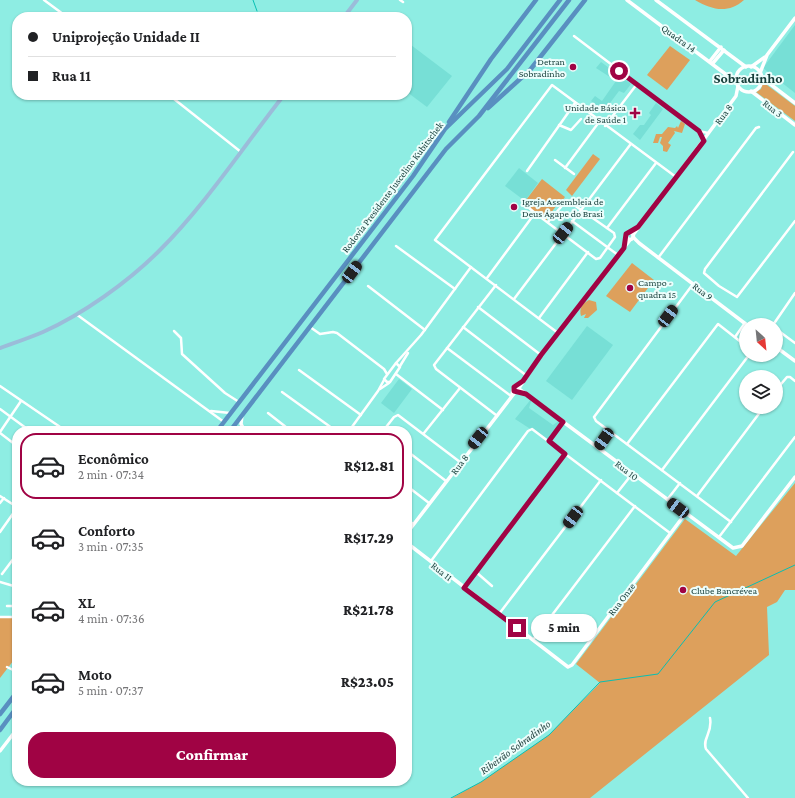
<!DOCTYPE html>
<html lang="pt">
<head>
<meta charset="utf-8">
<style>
	body { margin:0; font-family:"Crimson Pro",serif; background:#f2f2f2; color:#202124; height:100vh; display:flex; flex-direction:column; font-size:15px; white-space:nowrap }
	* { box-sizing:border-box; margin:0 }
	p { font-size:13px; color:#757577 }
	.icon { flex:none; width:22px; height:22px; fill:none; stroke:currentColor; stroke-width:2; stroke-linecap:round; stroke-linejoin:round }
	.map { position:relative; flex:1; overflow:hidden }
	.side { position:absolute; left:12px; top:426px; width:400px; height:360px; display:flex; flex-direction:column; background:#fff; border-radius:16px; box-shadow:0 1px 3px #0004 }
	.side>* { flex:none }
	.guide { position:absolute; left:12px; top:12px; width:400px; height:88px; border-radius:16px; box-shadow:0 1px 3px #0004; display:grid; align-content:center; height:88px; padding:0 16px; background:#fff }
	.needle { width:26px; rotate:153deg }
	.controls { position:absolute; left:739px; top:318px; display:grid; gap:8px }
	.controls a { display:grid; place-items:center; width:44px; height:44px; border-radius:50%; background:#fff; box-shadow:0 1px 3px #0004; font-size:20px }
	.end { position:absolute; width:18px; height:18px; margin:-9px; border:5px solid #a00344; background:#fff; box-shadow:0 0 0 2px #fff }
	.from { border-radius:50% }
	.bubble { position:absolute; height:28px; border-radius:14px; background:#fff; box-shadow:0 1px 3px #0004; font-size:13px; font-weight:800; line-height:28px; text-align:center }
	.car { position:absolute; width:12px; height:24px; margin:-12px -6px; border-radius:5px; box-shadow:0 0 3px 1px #0007; background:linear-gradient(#222 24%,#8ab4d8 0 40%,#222 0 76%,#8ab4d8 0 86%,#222 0) }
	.guide b { display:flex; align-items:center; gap:14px; height:38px; font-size:15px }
	.guide b+b { border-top:1px solid #e0e0e0 }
	.guide i { width:10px; height:10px; background:#202124 }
	ul { padding:7px 0 0; list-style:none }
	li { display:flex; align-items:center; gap:12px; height:66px; margin:0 8px 6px; padding:0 8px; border:2px solid transparent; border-radius:16px }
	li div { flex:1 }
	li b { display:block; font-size:15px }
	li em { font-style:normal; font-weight:800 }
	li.selected { border-color:#a00344 }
	li>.icon { width:36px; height:36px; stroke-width:1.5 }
	.cta { display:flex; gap:8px; margin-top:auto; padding:8px 16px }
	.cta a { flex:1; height:46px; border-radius:16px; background:#a00344; color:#fff; font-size:16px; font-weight:800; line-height:46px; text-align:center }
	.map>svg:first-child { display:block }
	.built { fill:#77dfd6 }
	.green { fill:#dda05c }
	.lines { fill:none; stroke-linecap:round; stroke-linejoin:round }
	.stream { stroke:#08bfb3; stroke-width:1 }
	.street { stroke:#fff; stroke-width:2.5 }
	.secondary { stroke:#fff; stroke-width:3.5 }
	.primary { stroke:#9bbcd9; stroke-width:4 }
	.highway { stroke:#598fc0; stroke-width:4.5 }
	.route { stroke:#a00344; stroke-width:5 }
	.poi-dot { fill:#a00344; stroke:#edfefc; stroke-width:1.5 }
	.labels { text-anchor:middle; stroke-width:4; stroke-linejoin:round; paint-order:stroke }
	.street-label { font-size:10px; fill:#163e3a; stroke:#edfefc }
	.poi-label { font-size:10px; fill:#163e3a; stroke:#edfefc; text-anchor:start }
	.water-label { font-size:11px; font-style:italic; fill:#203f3c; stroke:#edfefc }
	.district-label { font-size:14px; font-weight:bold; fill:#163e3a; stroke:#edfefc }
</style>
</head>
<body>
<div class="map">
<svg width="795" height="798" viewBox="0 0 795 798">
	<rect width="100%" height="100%" fill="#8eede3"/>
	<g class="built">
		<polygon points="795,25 795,93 763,68"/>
		<polygon points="407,42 452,76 427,107 407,92"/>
		<polygon points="601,62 631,84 624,93 619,91 604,111 591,101 595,96 602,101 616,81 596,68"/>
		<polygon points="656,103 663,109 640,140 633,134 640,125 644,125 651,115 649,113"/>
		<polygon points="519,168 538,183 525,201 505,186"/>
		<polygon points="587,326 613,345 572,400 546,381"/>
		<polygon points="399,379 412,389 394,413 381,403"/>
		<polygon points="532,398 529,408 553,425 560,420 563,422 549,441 515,419"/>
	</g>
	<g class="green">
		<path d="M695,0h49c-16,14 -32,10 -49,0z"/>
		<polygon points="670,46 690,60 667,90 647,75"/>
		<polygon points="763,82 795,106 795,121 756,92 761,89"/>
		<polygon points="681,121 685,124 682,133 674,131 675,133 668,143 671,145 667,152 663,151 663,146 660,143 662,137 660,137 658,143 653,143 656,134 662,134 668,127 675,128 677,126 678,128"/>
		<polygon points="593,154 600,159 572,196 566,190"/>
		<polygon points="542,179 565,197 562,201 560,201 547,218 547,222 523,204"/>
		<polygon points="632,263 654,280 630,312 606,296"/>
		<path d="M589,300l7,2 1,8 -9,8h-4l2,-4 -5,2c-2,-8 1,-12 8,-16z"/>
		<polygon points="795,483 795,590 785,590 777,602 767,607 769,655 590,798 452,798 481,782 549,735 600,683 576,664 685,519 736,556"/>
		<polygon points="0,618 17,618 17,656 0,678"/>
	</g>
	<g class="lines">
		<g class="stream">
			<polyline points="253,0 257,11"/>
			<polyline points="451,798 481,782 549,735 600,682 658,674 715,602 795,565"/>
		</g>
		<g class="street">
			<polyline points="44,0 67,17"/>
			<polyline points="400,0 403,2"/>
			<polyline points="574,36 699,131"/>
			<polyline points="169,95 241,152"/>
			<polyline points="559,125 571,130 581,119"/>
			<polyline points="605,126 637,84"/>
			<polyline points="699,131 703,140"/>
			<polyline points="699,131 708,133"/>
			<polyline points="793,152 705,269 704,273 719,286 737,297 795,221"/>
			<polyline points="555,160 574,174"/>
			<polyline points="565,168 599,122"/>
			<polyline points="527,171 575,103"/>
			<polyline points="529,208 535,213 596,259 600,258 615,237 614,233 567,200 548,222"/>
			<polyline points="572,221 618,255"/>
			<polyline points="607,228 656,163"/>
			<polyline points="396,246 455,289"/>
			<polyline points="658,258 756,128 759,127"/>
			<polyline points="487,278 535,213"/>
			<polyline points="693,284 594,417 596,421 731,522"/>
			<polyline points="496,285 434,365 436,369 496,415"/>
			<polyline points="368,286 425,330"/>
			<polyline points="514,299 630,145"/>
			<polyline points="478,307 541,355"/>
			<polyline points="76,314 224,422"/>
			<polyline points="539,318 588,252"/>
			<polyline points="773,325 795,293"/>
			<polyline points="310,327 320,334 333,332 337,333 384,369 387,374"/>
			<polyline points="463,327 527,376"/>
			<polyline points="776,329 795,343"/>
			<polyline points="174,331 181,338 182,354 225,393 239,402"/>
			<polyline points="558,333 435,240 552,85 676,177"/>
			<polyline points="735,337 745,323"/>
			<polyline points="447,348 511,396"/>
			<polyline points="396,363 421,335 471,267"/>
			<polygon points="396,363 400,367 390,382 387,382 384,379"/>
			<polyline points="400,366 408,353"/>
			<polyline points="299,370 361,415"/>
			<polyline points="396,374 443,410"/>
			<polyline points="0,386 66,431"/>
			<polyline points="380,389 389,383"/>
			<polyline points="776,390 787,377 790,377 795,381"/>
			<polyline points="282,392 336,431"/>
			<polyline points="0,409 30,431"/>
			<polyline points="211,411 230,413"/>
			<polyline points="268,413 291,431"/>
			<polyline points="349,431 378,391 384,380"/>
			<polyline points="383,431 394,417 398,415 460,462"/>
			<polyline points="0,432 21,401"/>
			<polyline points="0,433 17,446"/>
			<polyline points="424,433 460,388"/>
			<polyline points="549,441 563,422"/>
			<polyline points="627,444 718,324 746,346"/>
			<polyline points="598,447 610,431"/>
			<polyline points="407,451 446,481"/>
			<polyline points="662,470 749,355"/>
			<polyline points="407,486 429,503"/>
			<polyline points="617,493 632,474"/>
			<polyline points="0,496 17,507"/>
			<polyline points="697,496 764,407"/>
			<polyline points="667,500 680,483"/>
			<polyline points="0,503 4,498"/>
			<polyline points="407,519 413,524"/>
			<polyline points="0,532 17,508"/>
			<polyline points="719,537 795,437"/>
			<polyline points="431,561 528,431 532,429 670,533"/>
			<polyline points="476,572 492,586"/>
			<polyline points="2,574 17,554"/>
			<polyline points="0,582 17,587"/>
			<polyline points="464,587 565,454"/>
			<polyline points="7,606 17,606"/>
			<polyline points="499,614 601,480"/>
			<polyline points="0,617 17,617"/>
			<polyline points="533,640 635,506"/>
			<polyline points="7,667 17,672"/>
			<path d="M710,718c3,15 -8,20 -4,31l42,49"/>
		</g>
		<g class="secondary">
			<polyline points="627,0 736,82"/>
			<polyline points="656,0 746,67"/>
			<polyline points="710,61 721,47"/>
			<polyline points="713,63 724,50"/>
			<circle cx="749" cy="79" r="13"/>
			<polyline points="751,67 765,57"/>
			<polyline points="760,73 767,55 795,18"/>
			<polyline points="761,77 795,103"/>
			<polyline points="751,91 795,125"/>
			<circle cx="630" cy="236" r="3.5"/>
			<polyline points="633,235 736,96 738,86"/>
			<polyline points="633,237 639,243 747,325"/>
			<polyline points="776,347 795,361"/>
			<polyline points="519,389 733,548 742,546 795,477"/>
			<polyline points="517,391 541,355 630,240"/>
			<polyline points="512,394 514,386 521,383"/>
			<polyline points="242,415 241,424 245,431"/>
			<polyline points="234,431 242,431"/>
			<polyline points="407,533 516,391"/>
			<polyline points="407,533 408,545"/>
			<polyline points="407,543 568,667 572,665 685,514"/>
			<polyline points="0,751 17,729"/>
		</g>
		<g class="primary">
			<polyline points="344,17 357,0"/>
			<path d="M0,348c14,-5 29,-10 43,-16 40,-18 85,-50 116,-81 47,-47 84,-104 125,-156"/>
		</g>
		<g class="highway">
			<polyline points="488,108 530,70 585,0"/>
			<polyline points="449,122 491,59 536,0"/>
			<polyline points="217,431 413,176 445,129 507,69 560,0"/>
			<polyline points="230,431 446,149 479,116 569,0"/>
			<polyline points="0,714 17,692"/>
			<polyline points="0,730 17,707"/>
		</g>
	</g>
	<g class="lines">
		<polyline class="route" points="517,628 464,588 565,454 549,441 563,422 526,394 514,391 514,387 523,381 541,355 624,248 626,234 638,227 704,141 699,131 619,71"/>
	</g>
	<g class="poi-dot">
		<circle cx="573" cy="67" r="4"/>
		<path d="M633 107h4v4h4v4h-4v4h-4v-4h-4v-4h4z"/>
		<circle cx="514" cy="207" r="4"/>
		<circle cx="630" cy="288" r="4"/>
		<circle cx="683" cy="590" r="4"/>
	</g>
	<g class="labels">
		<g class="street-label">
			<text transform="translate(679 38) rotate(36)" y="4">Quadra 14</text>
			<text transform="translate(773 108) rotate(38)" y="4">Rua 3</text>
			<text transform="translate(723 114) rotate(-54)" y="4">Rua 8</text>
			<text transform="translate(392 187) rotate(-53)" y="4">Rodovia Presidente Juscelino Kubitschek</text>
			<text transform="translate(703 291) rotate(37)" y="4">Rua 9</text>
			<text transform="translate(459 464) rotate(-53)" y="4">Rua 8</text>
			<text transform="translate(627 470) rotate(37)" y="4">Rua 10</text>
			<text transform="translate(442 571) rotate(38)" y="4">Rua 11</text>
			<text transform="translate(621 599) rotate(-53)" y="4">Rua Onze</text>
		</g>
		<g class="poi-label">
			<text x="565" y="65" text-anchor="end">Detran<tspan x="565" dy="12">Sobradinho</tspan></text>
			<text x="626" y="111" text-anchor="end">Unidade Básica<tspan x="626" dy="12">de Saúde 1</tspan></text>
			<text x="522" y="205">Igreja Assembleia de<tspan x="522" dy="12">Deus Ágape do Brasi</tspan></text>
			<text x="638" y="286">Campo -<tspan x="638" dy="12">quadra 15</tspan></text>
			<text x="691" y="594">Clube Bancrévea</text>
		</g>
		<g class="water-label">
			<text transform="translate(515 747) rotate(-36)" y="4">Ribeirão Sobradinho</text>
		</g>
		<g class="district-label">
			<text x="748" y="83">Sobradinho</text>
		</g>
	</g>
</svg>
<div class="controls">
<a><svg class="needle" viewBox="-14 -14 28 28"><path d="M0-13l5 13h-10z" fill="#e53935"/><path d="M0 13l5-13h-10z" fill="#757577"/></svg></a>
<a><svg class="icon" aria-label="layers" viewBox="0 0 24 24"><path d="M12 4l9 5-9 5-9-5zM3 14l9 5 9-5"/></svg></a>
</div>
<i class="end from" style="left:619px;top:71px"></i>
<i class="end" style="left:517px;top:628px"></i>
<div class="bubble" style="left:531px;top:614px;width:66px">5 min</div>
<i class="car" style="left:563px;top:233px;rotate:39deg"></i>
<i class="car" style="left:352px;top:272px;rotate:37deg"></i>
<i class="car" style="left:668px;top:316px;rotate:37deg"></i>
<i class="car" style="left:478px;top:438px;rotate:218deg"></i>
<i class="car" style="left:604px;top:439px;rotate:215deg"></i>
<i class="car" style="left:678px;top:508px;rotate:307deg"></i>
<i class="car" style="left:573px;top:517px;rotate:217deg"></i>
<div class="guide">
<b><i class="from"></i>Uniprojeção Unidade II</b>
<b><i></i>Rua 11</b>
</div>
<section class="side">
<ul>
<li class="selected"><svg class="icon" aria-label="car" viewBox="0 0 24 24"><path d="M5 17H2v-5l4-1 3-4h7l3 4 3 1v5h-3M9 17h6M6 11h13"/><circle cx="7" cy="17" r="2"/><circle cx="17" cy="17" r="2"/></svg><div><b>Econômico</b><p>2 min · 07:34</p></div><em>R$12.81</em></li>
<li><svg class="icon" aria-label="car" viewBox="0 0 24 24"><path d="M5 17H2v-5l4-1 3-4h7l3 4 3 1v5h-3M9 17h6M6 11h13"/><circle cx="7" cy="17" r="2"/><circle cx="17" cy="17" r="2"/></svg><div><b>Conforto</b><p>3 min · 07:35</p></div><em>R$17.29</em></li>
<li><svg class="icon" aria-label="car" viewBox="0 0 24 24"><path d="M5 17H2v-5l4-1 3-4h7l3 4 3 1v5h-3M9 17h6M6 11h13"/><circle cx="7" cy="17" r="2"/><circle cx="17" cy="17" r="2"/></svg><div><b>XL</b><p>4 min · 07:36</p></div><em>R$21.78</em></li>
<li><svg class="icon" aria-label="car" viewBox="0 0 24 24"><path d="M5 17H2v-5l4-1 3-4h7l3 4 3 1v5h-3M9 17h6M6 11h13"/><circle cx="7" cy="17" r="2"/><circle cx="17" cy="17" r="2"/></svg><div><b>Moto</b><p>5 min · 07:37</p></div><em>R$23.05</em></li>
</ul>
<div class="cta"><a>Confirmar</a></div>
</section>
</div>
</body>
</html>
